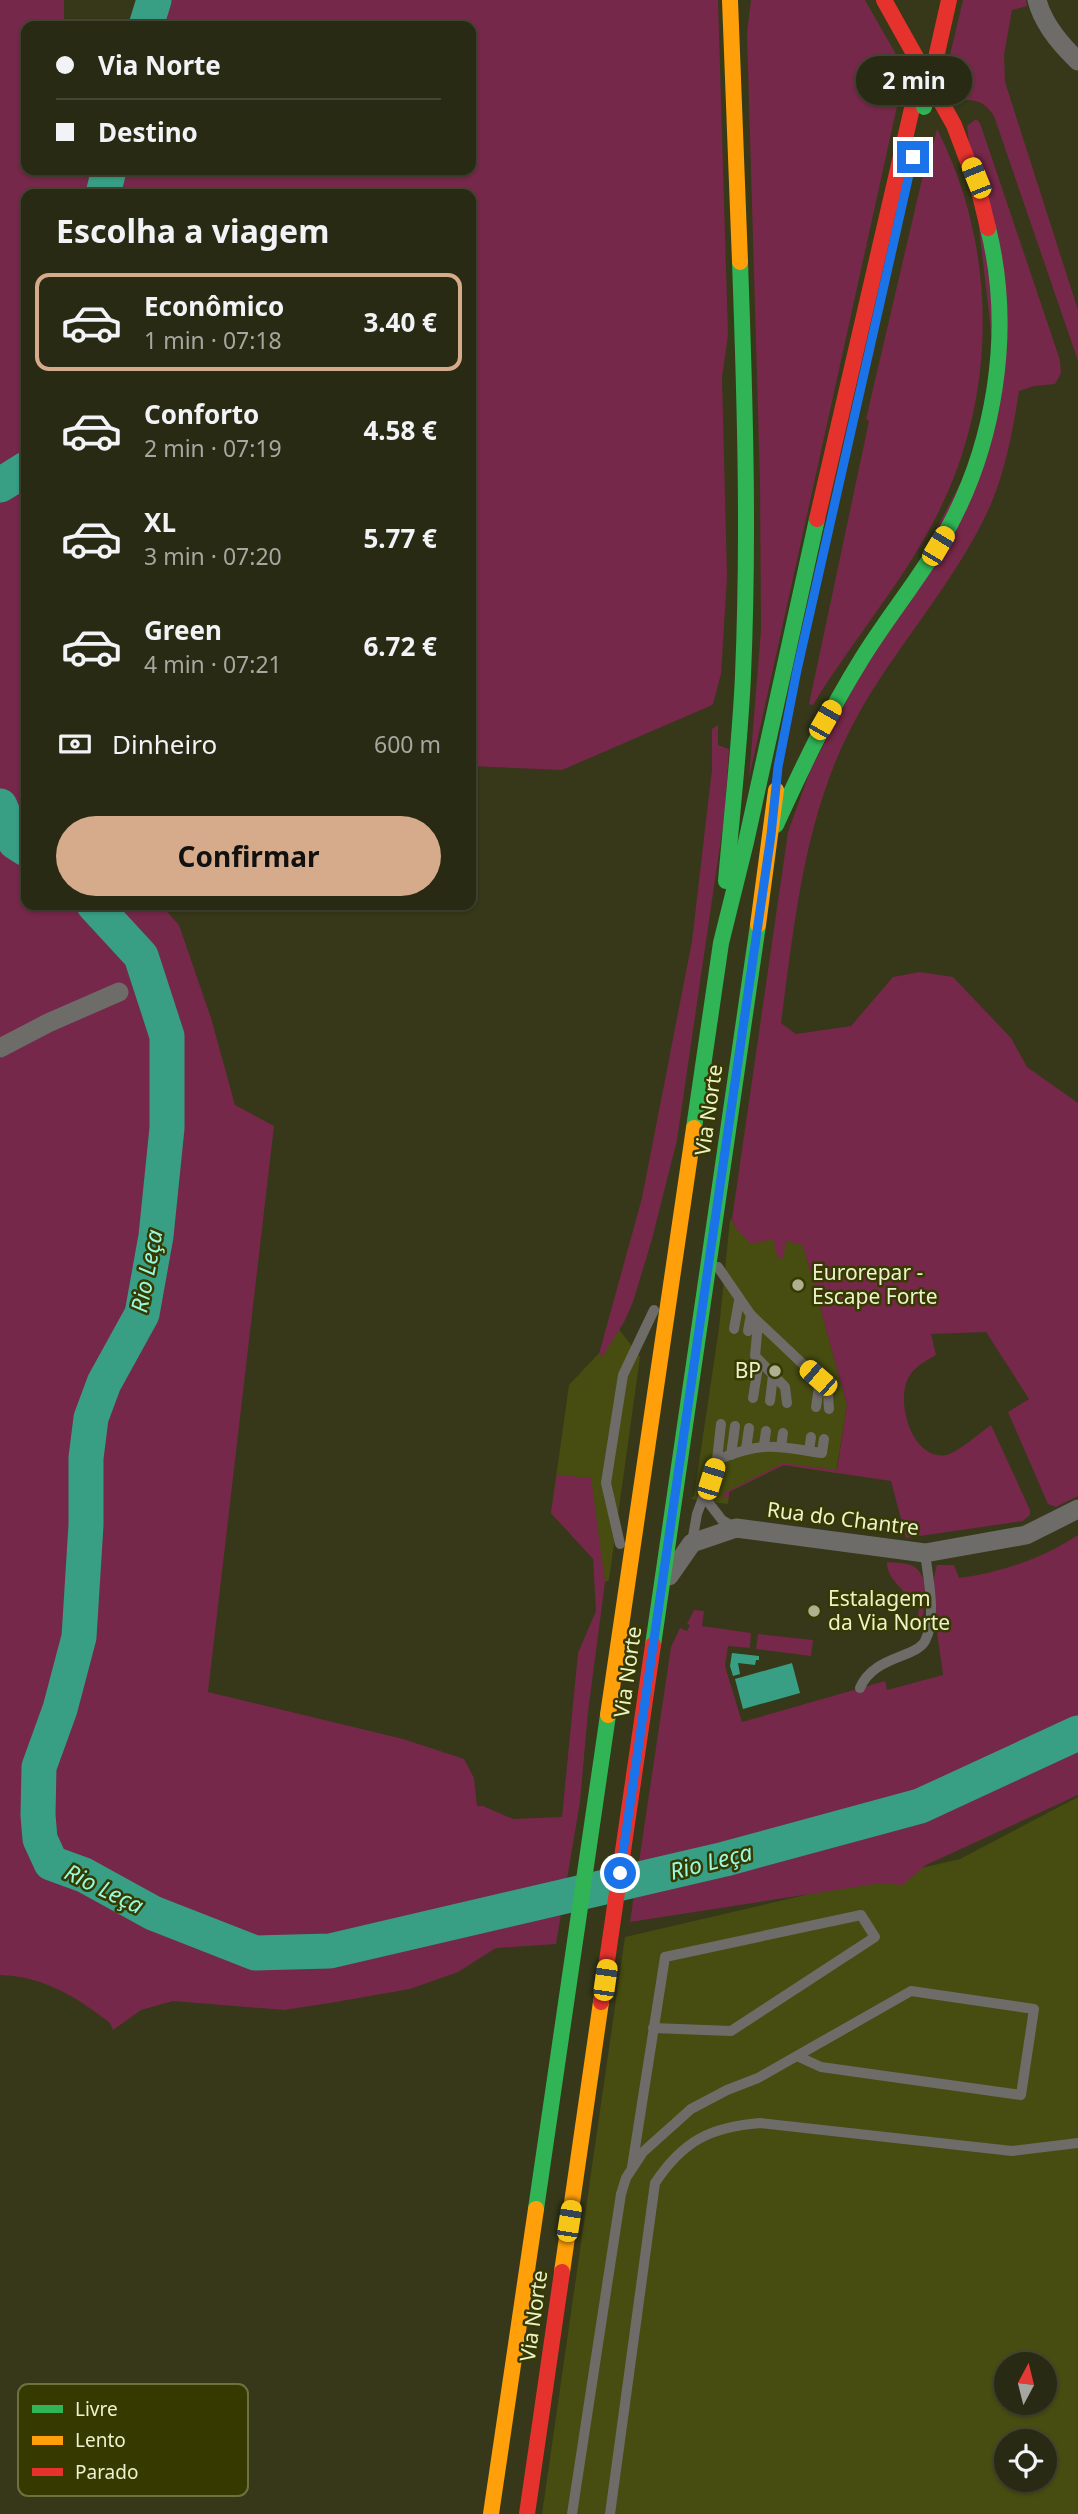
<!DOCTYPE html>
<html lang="pt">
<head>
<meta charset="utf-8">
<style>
	body { margin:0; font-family:"Noto Sans",sans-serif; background:#30321c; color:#f1f3f6; height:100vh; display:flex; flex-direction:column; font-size:26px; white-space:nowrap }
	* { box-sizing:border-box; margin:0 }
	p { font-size:23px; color:#a5a7a0 }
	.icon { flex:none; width:38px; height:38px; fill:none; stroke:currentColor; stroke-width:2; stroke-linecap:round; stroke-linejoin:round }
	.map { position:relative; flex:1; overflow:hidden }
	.panel { position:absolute; left:21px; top:189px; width:455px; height:721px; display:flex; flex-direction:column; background:#282a13; border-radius:14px; box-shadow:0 2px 5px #0004,0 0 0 2px #444633 }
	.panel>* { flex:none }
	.top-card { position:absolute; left:21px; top:21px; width:455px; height:154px; border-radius:14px; box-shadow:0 2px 5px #0004,0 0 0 2px #444633; display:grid; align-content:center; height:154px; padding:0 35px; background:#282a13 }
	.needle { width:46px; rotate:7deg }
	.fabs { position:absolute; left:994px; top:2352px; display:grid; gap:14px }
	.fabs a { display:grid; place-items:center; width:63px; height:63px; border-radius:50%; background:#282a13; box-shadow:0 2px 5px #0004,0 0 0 2px #444633; font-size:35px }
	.end { position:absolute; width:32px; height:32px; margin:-16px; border:9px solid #1a73e8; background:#fff; box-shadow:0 0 0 4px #fff }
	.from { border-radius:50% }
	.bubble { position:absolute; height:49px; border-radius:24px; background:#282a13; box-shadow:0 2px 5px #0004,0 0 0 2px #444633; font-size:23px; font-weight:700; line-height:49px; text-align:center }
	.car { position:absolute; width:21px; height:42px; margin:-21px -10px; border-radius:9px; box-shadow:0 0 5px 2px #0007; background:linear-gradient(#f5c518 24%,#345 0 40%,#f5c518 0 76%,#345 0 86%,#f5c518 0) }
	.top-card b { display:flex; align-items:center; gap:24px; height:66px; font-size:26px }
	.top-card b+b { border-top:2px solid #444633 }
	.top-card i { width:18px; height:18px; background:#f1f3f6 }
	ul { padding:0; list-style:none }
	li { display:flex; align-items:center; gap:21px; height:98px; margin:0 14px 10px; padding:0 21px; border:4px solid transparent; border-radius:14px }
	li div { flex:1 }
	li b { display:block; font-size:26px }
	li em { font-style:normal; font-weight:700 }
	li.current { border-color:#d6ab8b }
	li>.icon { width:63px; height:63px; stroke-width:1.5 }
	h2 { padding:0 35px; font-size:32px; line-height:84px }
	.pay { display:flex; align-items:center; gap:18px; height:77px; padding:0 35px; font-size:26px }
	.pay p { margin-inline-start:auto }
	.cta { display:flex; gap:14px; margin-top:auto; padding:14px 35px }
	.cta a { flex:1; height:80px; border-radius:42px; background:#d6ab8b; color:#111; font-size:28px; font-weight:700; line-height:80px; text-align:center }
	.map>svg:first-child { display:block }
	.built { fill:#474c10; fill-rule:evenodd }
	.green { fill:#752849 }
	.water { fill:#389f84 }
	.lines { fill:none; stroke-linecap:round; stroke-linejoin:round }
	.river { stroke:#389f84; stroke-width:35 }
	.lane { stroke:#6d6c69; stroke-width:10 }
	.street { stroke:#6d6c69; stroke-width:19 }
	.fast { stroke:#30b455; stroke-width:16 }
	.slow { stroke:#ff9f0a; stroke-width:16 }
	.jam { stroke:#e5322d; stroke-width:16 }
	.fast-bridge { stroke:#30b455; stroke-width:16 }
	.route { stroke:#1a73e8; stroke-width:9 }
	.poi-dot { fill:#adb18f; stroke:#363a00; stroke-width:2.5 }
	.labels { text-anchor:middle; stroke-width:5; stroke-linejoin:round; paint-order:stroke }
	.street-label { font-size:21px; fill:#edf2ce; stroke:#363a00 }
	.poi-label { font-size:21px; fill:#edf2ce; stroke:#363a00; text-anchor:start }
	.water-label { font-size:23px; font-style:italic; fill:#99f9de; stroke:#363a00 }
	.key { fill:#363a00; stroke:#6d713e; stroke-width:2 }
	.key-label { font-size:19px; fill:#edf2ce }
</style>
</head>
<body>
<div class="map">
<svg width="1078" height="2514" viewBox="0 0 1078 2514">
	<rect width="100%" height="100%" fill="#363819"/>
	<g class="built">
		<polygon points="732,1219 735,1227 803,1244 847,1405 836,1473 783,1465 729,1492 728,1504 691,1499 694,1496 719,1328 730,1220"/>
		<polygon points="615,1324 640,1357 609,1580 605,1582 602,1567 551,1513 569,1385 600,1352"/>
		<path d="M1078,1797v717h-536l83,-577 335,-78zM1006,2364h39v39h-39zM1006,2441h39v39h-39z"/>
	</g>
	<g class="green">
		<path d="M0,0h64v26h-38v144h445v-144h-311l7,-26h551l10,335 -6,42 5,200 -6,97 -8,30 -3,2 -148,64 -91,-4v-572h-445v711h135l18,20 32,93 24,87 39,21 -66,566 195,47 61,20 10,19 3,28h6l30,13 49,-2 16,-164 18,-42 -3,-52 -42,-46 6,-40 2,2 32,3 14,104 -17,130 -8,90 -24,142 -60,4 -38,24 -48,17 -80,14 -46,7 -111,-9 -32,9 -28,20 -3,-7c-35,-27 -65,-46 -110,-48z"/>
		<polygon points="751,0 865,0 905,70 749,778 761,630 760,480 747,33"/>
		<path d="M963,0h63l1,6 -15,4 -8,45 1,27 73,228v51l-84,-245c-15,-24 -29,-11 -49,-21l5,-18 -5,-1z"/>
		<path d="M976,119l4,4 80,237 1,13 -6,11 -21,2 -15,5c-6,39 -13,77 -28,113 -34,77 -93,139 -133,211 -53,94 -63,204 -77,308l15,11 55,-8 42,-49 27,-5 33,5 58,61 16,29 51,36v393l-22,11 -8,-3 -40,-92 21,-13 -43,-67 -55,2 5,21c-9,5 -20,11 -26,20 -16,23 1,86 36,80 11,-2 35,-23 45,-30l39,85v5l-7,6 -117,17 -15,-57 -107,-16 -55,27v6l-6,-2 3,-4 57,-29 54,7 10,-65 -44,-160 -17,-4 -3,16 -5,2 -5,-20 -22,5 -16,-17 -3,-8 56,-387 22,-61 190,-364 -33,-281z"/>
		<path d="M937,129c60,117 61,262 3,380 -34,70 -87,130 -127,196l-4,-1 60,-283 -3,-2 57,-244h3z"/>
		<polygon points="718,725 718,745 729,749 725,811 677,1140 652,1239 633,1302 624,1322 602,1357 599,1354 642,1198 692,941 712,769 712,729"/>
		<path d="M1078,1535v260l-152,70 -24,20 -21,-2 -251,39 41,-275 9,-19 7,3 3,-6 -3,-1 7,-14 10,1 -2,15 49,7 -1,15 -22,-2 -3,20 17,56 143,-41 2,9 56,-15c-3,-27 -15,-86 -6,-110h17l5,13c42,-5 84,-20 119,-43z"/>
		<path d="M887,1562c9,1 22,0 29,6 14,11 8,40 6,56l-5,-1 3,-22 -12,-2c-6,-14 -21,-19 -21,-37z"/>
		<polygon points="758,1634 813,1640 811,1656 756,1649"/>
	</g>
	<g class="water">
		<polygon points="732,1653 759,1656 759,1660 756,1660 755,1665 738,1663 740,1674 733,1676 730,1666"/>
		<polygon points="792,1663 800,1693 743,1709 735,1679"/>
	</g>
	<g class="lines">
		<g class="river">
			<polyline points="146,26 154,0"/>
			<polyline points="103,194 109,170"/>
			<polyline points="0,485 26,469"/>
			<polyline points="0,806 15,842 26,849"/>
			<polyline points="94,905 141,956 167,1036 167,1128 156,1236 142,1314 104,1383 91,1418 86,1458 86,1525 79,1637 60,1709 39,1767 38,1815 40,1839 51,1863 84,1875 153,1913 255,1953 330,1951 725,1859 920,1806 1078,1733"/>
		</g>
		<g class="lane">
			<polyline points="718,1267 751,1315 825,1385 828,1394 829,1409"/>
			<polyline points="758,1323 755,1356 785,1387 787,1403"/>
			<polyline points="734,1329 739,1301"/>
			<polyline points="748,1331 751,1315"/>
			<polyline points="753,1398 759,1361"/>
			<polyline points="770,1401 773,1375"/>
			<polyline points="816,1407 820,1380"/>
			<polyline points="764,1445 766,1431"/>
			<polyline points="781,1447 783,1433"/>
			<polyline points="746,1449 749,1428"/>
			<polyline points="809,1451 811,1437"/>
			<polyline points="731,1455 735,1426"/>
			<path d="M717,1460c45,-19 58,-14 105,-7l2,-14"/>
			<polyline points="705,1498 722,1520 736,1528"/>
			<polyline points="692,1542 697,1514 717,1460 721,1424"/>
			<polyline points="620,1544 606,1483 623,1375 654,1310"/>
			<path d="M860,1688c13,-32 56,-30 65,-47 12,-22 3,-64 0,-88"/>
			<polyline points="632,2167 665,1957 861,1915 875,1937 731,2031 653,2028"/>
			<polyline points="572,2514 621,2194 626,2178 643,2152 691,2109 727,2090 758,2078 911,1991 1034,2009 1021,2095 821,2067 797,2056"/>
			<path d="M610,2514l45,-331c28,-42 55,-56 105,-60l252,28 66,-8"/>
		</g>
		<g class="street">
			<path d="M1037,0c6,24 23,44 41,61"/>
			<polyline points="0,1048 48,1023 119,992"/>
			<polyline points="669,1576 692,1543 736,1528 925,1553 1026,1535 1078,1509"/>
		</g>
		<g class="fast">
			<path d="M776,825c26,-57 52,-112 85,-165 25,-41 56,-78 80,-119 54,-92 73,-209 47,-313"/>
			<path d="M726,881c6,-69 14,-137 17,-206 6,-138 2,-275 -3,-413"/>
			<polyline points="694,1128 721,943 746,842 817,519"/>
			<polyline points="653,1645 758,925"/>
			<polyline points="536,2209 608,1715"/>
		</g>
		<g class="slow">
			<polyline points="730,0 740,262"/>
			<polyline points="758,925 776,790"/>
			<polyline points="608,1715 694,1128"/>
			<polyline points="562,2272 601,2002"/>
			<polyline points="491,2514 536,2209"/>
		</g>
		<g class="jam">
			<polyline points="884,0 954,125 979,191 988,228"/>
			<polyline points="933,71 949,0"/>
			<polyline points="817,519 916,91"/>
			<polyline points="601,2002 653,1645"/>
			<polyline points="527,2514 562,2272"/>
		</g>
		<polyline class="fast-bridge" points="924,107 933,71"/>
	</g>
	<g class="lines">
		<polyline class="route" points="620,1873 771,835 778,767 797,670 913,157"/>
	</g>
	<g class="poi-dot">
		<circle cx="798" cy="1285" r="7"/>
		<circle cx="775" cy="1371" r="7"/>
		<circle cx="814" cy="1611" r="7"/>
	</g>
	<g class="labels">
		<g class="street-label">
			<text transform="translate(709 1110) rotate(-82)" y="7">Via Norte</text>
			<text transform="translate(843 1519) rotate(7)" y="7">Rua do Chantre</text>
			<text transform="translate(628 1672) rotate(-82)" y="7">Via Norte</text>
			<text transform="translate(534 2316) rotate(-82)" y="7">Via Norte</text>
		</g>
		<g class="poi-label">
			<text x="812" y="1280">Eurorepar -<tspan x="812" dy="24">Escape Forte</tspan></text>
			<text x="761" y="1378" text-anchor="end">BP</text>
			<text x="828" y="1606">Estalagem<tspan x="828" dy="24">da Via Norte</tspan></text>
		</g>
		<g class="water-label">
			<text transform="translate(147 1271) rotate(-79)" y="8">Rio Leça</text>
			<text transform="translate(711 1862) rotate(-14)" y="8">Rio Leça</text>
			<text transform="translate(104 1889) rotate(26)" y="8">Rio Leça</text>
		</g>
	</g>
	<rect x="18" y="2384" width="230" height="112" rx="10" class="key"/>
	<rect x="32" y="2405" width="31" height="8" fill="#30b455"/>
	<rect x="32" y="2436" width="31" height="9" fill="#ff9f0a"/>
	<rect x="32" y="2468" width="31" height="8" fill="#e5322d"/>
	<g class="key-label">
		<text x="75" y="2416">Livre</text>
		<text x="75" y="2447">Lento</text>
		<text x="75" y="2479">Parado</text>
	</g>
</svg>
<div class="fabs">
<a><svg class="needle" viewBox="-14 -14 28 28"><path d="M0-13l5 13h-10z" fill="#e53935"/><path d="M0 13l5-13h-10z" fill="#a5a7a0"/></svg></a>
<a><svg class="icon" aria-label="locate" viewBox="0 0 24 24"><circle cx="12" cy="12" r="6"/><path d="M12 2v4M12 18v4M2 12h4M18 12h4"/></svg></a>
</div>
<i class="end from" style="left:620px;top:1873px"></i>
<i class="end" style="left:913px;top:157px"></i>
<div class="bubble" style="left:856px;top:56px;width:116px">2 min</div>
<i class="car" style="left:976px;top:178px;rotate:338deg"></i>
<i class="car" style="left:938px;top:546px;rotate:31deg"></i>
<i class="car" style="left:825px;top:720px;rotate:30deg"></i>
<i class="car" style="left:818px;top:1378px;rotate:311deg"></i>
<i class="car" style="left:711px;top:1479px;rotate:17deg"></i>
<i class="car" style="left:605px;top:1980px;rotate:8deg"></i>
<i class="car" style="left:569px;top:2221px;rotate:9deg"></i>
<div class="top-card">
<b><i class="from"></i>Via Norte</b>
<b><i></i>Destino</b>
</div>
<section class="panel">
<h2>Escolha a viagem</h2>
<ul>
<li class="current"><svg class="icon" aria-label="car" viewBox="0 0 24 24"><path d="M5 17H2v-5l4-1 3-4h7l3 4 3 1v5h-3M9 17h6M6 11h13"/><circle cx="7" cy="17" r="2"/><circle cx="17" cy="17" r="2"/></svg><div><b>Econômico</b><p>1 min · 07:18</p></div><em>3.40 €</em></li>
<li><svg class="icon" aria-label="car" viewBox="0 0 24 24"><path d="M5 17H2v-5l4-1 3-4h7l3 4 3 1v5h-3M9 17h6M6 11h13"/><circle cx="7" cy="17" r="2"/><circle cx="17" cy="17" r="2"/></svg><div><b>Conforto</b><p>2 min · 07:19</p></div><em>4.58 €</em></li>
<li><svg class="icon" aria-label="car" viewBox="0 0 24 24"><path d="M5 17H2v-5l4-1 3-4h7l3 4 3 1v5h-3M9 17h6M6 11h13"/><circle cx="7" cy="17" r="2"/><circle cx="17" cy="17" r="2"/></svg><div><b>XL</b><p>3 min · 07:20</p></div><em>5.77 €</em></li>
<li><svg class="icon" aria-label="car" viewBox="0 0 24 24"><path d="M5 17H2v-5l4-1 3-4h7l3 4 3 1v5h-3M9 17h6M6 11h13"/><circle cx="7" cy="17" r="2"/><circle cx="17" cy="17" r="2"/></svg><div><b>Green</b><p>4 min · 07:21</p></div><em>6.72 €</em></li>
</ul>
<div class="pay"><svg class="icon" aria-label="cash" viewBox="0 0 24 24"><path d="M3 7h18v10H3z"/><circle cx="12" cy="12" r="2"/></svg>Dinheiro<p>600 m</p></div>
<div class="cta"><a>Confirmar</a></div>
</section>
</div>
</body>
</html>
